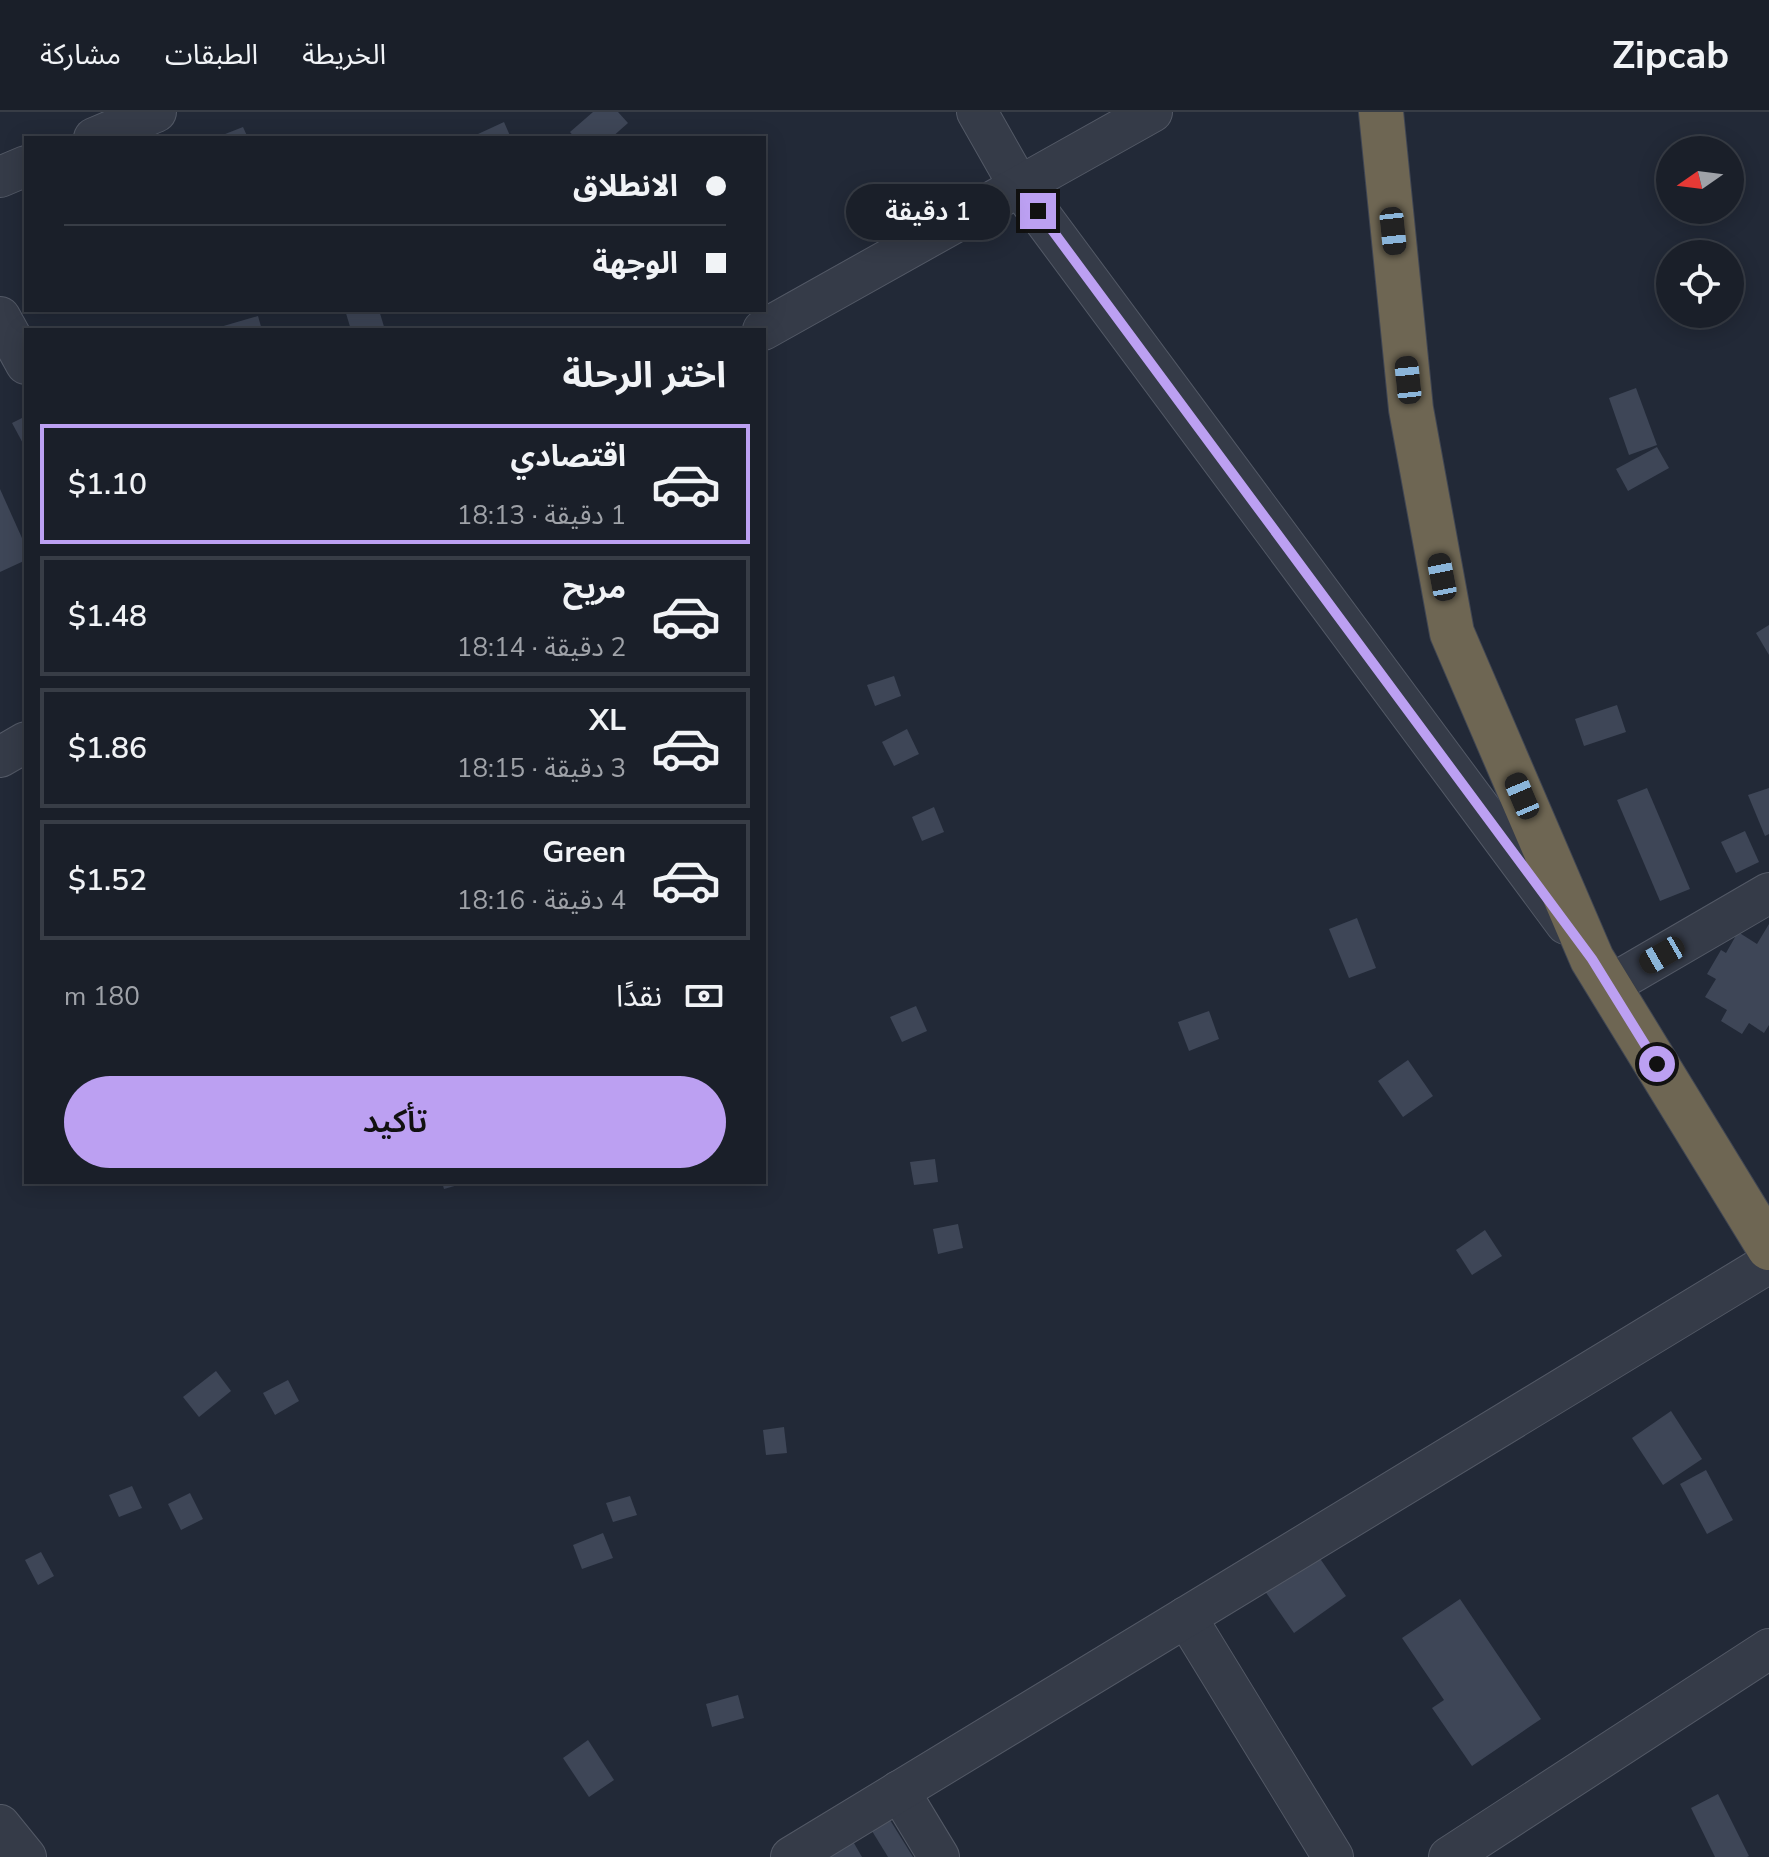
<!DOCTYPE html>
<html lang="ar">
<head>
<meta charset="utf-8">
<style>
	body { margin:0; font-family:"Nunito Sans","Noto Sans Arabic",sans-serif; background:#232731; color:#f1f3f6; direction:rtl; height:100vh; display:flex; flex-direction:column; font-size:30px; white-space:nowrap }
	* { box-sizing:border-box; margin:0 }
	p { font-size:26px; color:#9fa2a8 }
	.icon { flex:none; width:44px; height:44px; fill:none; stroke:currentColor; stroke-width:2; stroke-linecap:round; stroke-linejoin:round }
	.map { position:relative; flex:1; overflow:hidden; direction:ltr }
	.details { position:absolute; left:24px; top:216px; width:742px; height:856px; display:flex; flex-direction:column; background:#1a1f29; border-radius:0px; box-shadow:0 4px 20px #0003,0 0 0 2px #383d46; direction:rtl }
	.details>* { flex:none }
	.hud { position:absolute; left:24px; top:24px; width:742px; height:176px; border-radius:0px; box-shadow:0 4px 20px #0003,0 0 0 2px #383d46; direction:rtl; display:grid; align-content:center; height:176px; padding:0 40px; background:#1a1f29 }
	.needle { width:52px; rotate:256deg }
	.controls { position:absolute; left:1656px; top:24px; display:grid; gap:16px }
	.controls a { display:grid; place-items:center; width:88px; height:88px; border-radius:50%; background:#1a1f29; box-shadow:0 4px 20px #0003,0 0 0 2px #383d46; font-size:40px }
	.end { position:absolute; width:36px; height:36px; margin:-18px; border:10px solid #bca0f2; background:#111; box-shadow:0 0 0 4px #111 }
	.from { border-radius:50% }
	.bubble { position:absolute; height:56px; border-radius:28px; background:#1a1f29; box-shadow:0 4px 20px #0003,0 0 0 2px #383d46; font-size:26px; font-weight:600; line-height:56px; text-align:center; direction:rtl }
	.car { position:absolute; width:24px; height:48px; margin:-24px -12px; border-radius:10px; box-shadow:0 0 6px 2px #0007; background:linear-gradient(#222 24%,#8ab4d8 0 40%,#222 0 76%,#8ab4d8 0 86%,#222 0) }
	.hud b { display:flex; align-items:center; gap:28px; height:76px; font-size:30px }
	.hud b+b { border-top:2px solid #383d46 }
	.hud i { width:20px; height:20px; background:#f1f3f6 }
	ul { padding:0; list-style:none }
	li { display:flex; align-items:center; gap:24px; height:120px; margin:0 16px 12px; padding:0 24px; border:4px solid #383d46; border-radius:0px }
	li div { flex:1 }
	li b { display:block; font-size:30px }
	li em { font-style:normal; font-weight:600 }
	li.on { border-color:#bca0f2 }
	li>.icon { width:72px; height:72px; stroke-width:1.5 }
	h2 { padding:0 40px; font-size:36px; line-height:96px }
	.pay { display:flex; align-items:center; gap:20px; height:88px; padding:0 40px; font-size:30px }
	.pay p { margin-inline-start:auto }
	.primary-button { display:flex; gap:16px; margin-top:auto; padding:16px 40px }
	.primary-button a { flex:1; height:92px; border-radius:48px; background:#bca0f2; color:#111; font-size:32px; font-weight:600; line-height:92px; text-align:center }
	header { display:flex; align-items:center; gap:48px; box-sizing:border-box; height:112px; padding:0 40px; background:#1a1f29; border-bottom:2px solid #383d46 }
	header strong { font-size:38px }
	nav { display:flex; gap:44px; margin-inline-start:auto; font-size:28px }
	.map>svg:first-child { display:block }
	.building { fill:#3e4657 }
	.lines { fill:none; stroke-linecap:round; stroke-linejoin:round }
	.minor-casing { stroke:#535966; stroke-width:42 }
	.highway-casing { stroke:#404653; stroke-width:46 }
	.minor { stroke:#353b48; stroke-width:40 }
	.highway { stroke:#6e6653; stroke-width:44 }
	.route { stroke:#bca0f2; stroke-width:10 }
</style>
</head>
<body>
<header>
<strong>Zipcab</strong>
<nav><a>الخريطة</a><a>الطبقات</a><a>مشاركة</a></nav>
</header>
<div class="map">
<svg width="1769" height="1745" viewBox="0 0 1769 1745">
	<rect width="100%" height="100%" fill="#222937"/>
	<g class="building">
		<polygon points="593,0 618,0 628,11 611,26 575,26 570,20"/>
		<polygon points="504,10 511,26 480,26 478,22"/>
		<polygon points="243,15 248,26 215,26"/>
		<polygon points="345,198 379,198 385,218 351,218"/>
		<polygon points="258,204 262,218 221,218 220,215"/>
		<polygon points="1636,276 1657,333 1629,343 1609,286"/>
		<polygon points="26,304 26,337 12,311"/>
		<polygon points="1657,335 1669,356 1628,379 1616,357"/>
		<polygon points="0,377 26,435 26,448 0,460"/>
		<polygon points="1769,513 1769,543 1756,521"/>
		<polygon points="894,564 901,584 875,594 867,573"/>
		<polygon points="1617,593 1626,620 1584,634 1575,607"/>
		<polygon points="907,617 919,642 894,654 882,630"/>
		<polygon points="1647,676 1690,777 1660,789 1617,688"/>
		<polygon points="1769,676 1769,722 1765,724 1748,683"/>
		<polygon points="934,695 944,720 922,729 912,705"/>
		<polygon points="1745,719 1759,750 1736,761 1721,730"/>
		<polygon points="1357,806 1376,856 1349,866 1329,817"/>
		<polygon points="1769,812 1769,913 1764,921 1749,911 1742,922 1721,909 1727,898 1705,885 1716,867 1707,862 1721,838 1726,841 1738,820 1757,832"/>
		<polygon points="916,894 927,919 902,930 890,905"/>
		<polygon points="1209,899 1219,927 1189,939 1178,910"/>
		<polygon points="1408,948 1433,984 1403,1005 1378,969"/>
		<polygon points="935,1047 938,1070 914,1073 910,1050"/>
		<polygon points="442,1070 465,1070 465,1071 444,1077"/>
		<polygon points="958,1112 963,1136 938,1142 933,1117"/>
		<polygon points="1485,1118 1502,1144 1472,1163 1456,1138"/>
		<polygon points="216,1259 231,1279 199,1305 183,1285"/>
		<polygon points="288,1268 299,1289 275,1303 263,1281"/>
		<polygon points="1671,1299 1702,1347 1663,1373 1632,1326"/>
		<polygon points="784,1315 787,1341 766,1343 763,1318"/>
		<polygon points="1706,1358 1733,1408 1707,1422 1680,1372"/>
		<polygon points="132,1374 142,1396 119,1405 109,1383"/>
		<polygon points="190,1381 203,1407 181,1418 168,1392"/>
		<polygon points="630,1384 637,1403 613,1410 606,1391"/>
		<polygon points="603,1421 613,1446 582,1457 573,1433"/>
		<polygon points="1312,1435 1346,1484 1294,1521 1260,1472"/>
		<polygon points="41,1440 54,1464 38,1473 25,1448"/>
		<polygon points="1460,1487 1541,1607 1472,1654 1432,1596 1444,1588 1402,1526"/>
		<polygon points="738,1583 744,1606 712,1615 706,1592"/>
		<polygon points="588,1628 614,1668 589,1685 563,1646"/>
		<polygon points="1718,1682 1749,1744 1747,1745 1715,1745 1691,1696"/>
		<polygon points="890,1708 913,1745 888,1745 872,1719"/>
		<polygon points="851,1726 862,1745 818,1745"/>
	</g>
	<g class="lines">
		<g class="minor-casing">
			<g id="minor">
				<polyline points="977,0 1019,74 1566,812"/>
				<polyline points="94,26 156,0"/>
				<polyline points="0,65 26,54"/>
				<polyline points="0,205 26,252"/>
				<polyline points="763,218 1152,0"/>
				<polyline points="0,645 26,630"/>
				<polyline points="1609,874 1769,781"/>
				<polyline points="1186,1505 1333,1745"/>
				<polyline points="899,1679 939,1745"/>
				<polyline points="0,1713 26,1745"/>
				<polyline points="791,1745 1769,1151"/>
				<polyline points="1449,1745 1769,1537"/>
			</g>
		</g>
		<g class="highway-casing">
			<polyline id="highway" points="1381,0 1411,297 1452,521 1592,847 1769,1136"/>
		</g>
		<use href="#minor" class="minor"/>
		<use href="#highway" class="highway"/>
	</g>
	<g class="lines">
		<polyline class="route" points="1038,99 1592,847 1657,952"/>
	</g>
</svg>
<div class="controls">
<a><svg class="needle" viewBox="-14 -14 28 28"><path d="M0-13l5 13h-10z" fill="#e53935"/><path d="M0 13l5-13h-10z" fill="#9fa2a8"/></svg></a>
<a><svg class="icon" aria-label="locate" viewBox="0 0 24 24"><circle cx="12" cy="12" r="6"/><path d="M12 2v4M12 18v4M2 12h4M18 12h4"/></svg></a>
</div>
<i class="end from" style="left:1657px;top:952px"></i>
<i class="end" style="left:1038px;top:99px"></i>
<div class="bubble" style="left:846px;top:72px;width:164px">1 دقيقة</div>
<i class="car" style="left:1393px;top:119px;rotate:174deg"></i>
<i class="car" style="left:1408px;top:268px;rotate:354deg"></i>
<i class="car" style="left:1442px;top:465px;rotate:349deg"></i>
<i class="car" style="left:1522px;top:684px;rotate:337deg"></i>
<i class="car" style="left:1662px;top:843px;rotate:240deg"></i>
<div class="hud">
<b><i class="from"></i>الانطلاق</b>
<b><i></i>الوجهة</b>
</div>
<section class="details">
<h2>اختر الرحلة</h2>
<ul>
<li class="on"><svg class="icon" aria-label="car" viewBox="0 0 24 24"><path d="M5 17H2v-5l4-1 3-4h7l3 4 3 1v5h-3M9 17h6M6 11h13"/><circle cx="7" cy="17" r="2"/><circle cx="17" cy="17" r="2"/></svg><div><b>اقتصادي</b><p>1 دقيقة · 18:13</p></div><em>$1.10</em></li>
<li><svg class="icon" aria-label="car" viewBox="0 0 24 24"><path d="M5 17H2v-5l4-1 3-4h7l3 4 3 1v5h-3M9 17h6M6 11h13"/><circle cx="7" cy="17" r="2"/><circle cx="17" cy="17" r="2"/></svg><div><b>مريح</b><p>2 دقيقة · 18:14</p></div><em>$1.48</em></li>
<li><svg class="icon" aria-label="car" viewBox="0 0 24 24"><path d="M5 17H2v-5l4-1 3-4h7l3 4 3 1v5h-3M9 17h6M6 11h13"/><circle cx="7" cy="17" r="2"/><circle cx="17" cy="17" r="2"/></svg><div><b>XL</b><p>3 دقيقة · 18:15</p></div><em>$1.86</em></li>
<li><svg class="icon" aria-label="car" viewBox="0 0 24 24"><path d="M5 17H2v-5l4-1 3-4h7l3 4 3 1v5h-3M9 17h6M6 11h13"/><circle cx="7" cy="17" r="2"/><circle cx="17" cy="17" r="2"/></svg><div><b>Green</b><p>4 دقيقة · 18:16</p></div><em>$1.52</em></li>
</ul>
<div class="pay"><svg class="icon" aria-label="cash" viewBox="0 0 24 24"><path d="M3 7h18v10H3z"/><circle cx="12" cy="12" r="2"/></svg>نقدًا<p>180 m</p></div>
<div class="primary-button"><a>تأكيد</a></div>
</section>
</div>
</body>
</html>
